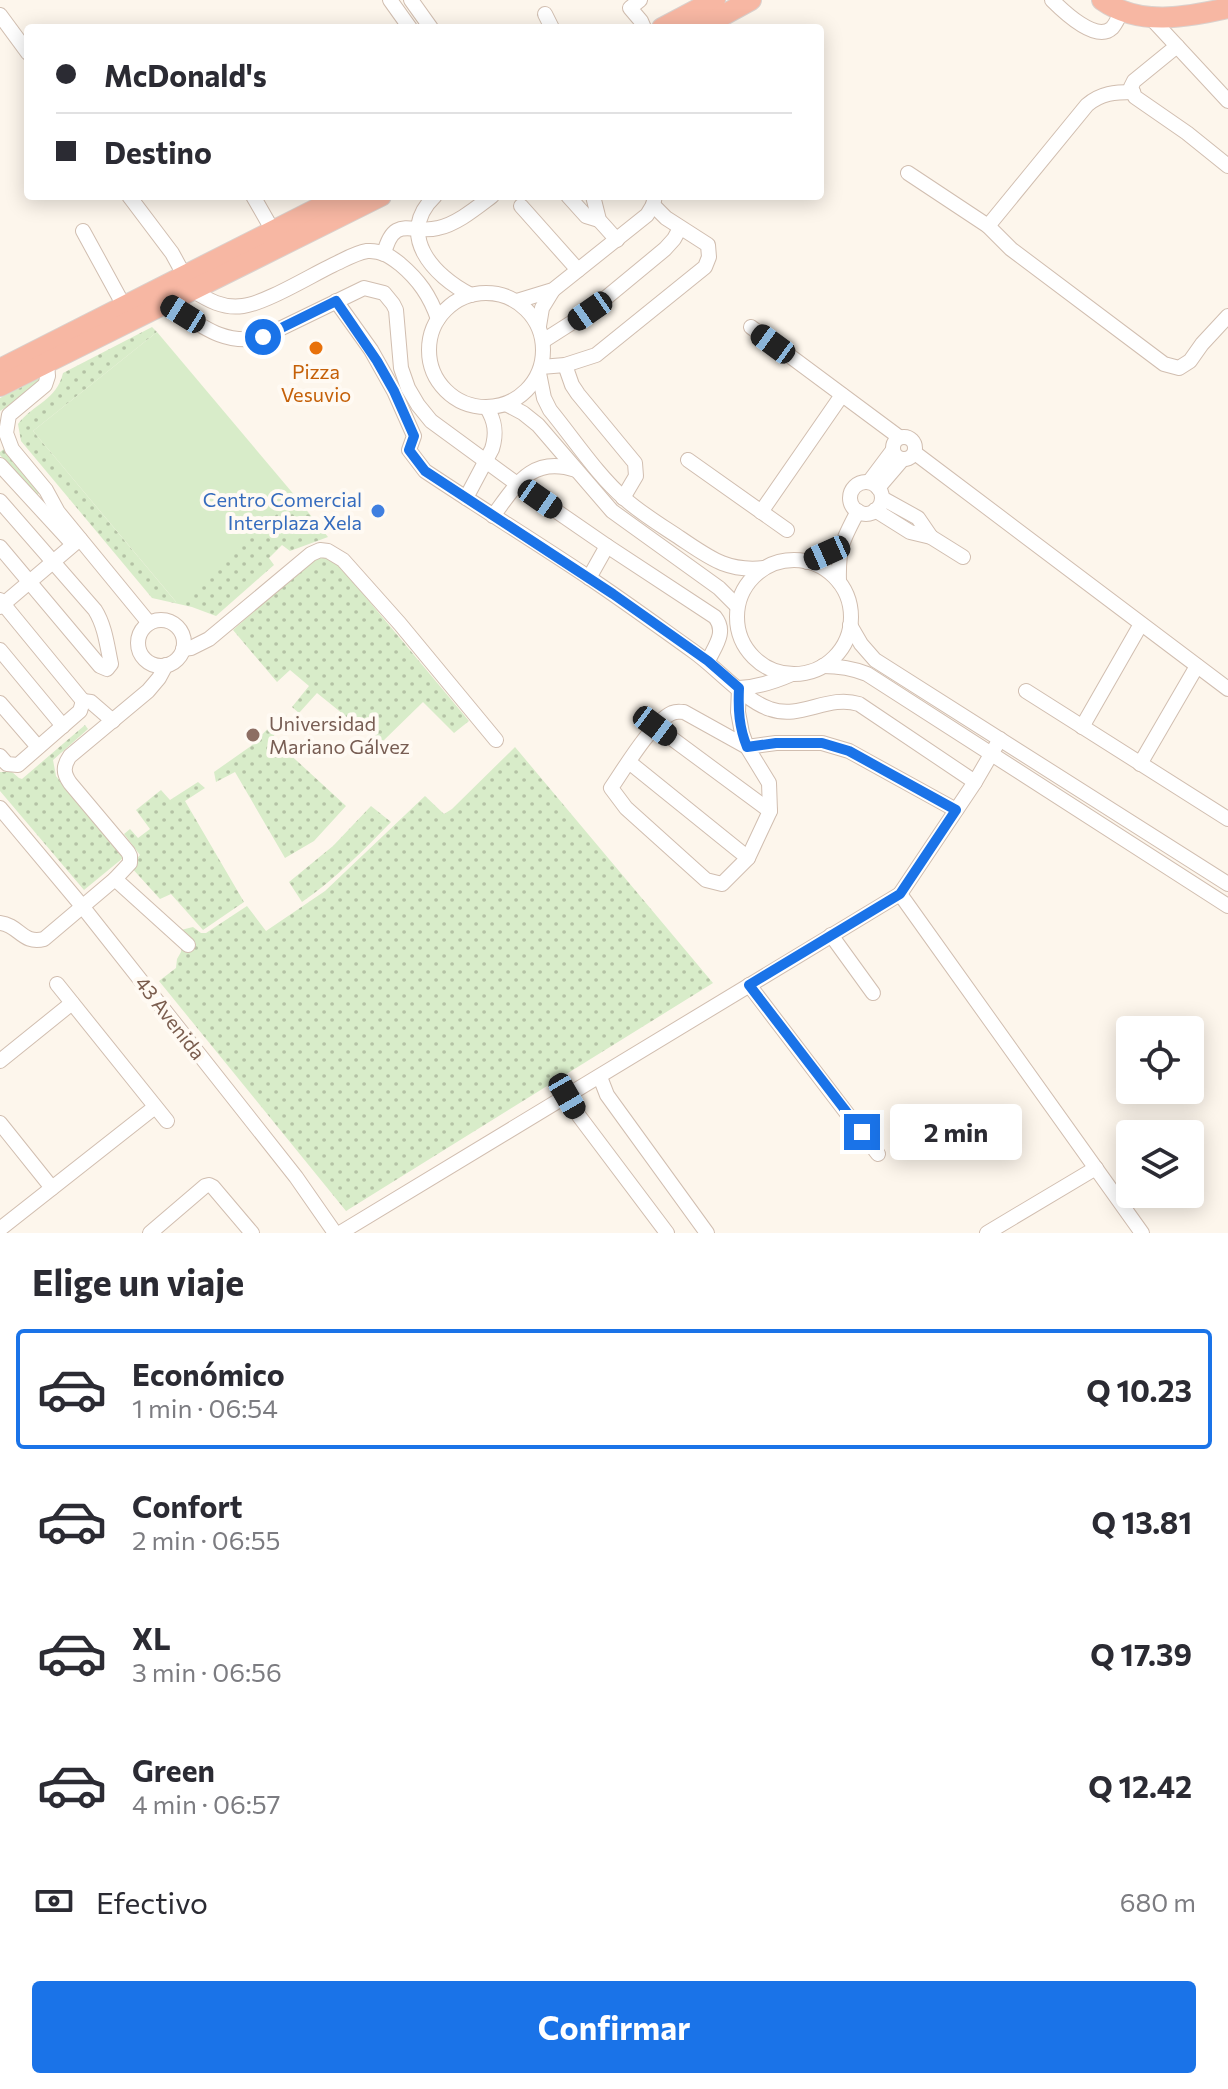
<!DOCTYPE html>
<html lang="es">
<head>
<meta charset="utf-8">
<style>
	body { margin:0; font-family:Commissioner,sans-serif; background:#f7f7f7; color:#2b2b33; height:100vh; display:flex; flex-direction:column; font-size:30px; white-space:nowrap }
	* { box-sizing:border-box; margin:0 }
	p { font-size:26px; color:#7c7c81 }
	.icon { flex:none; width:44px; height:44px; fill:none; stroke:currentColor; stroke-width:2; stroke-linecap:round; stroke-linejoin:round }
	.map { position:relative; height:1233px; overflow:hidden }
	.sheet { display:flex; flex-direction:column; background:#fff; flex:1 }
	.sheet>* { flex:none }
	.hud { position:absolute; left:24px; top:24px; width:800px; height:176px; border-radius:8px; box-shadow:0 4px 20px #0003; display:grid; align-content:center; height:176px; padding:0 32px; background:#fff }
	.buttons { position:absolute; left:1116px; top:1016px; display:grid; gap:16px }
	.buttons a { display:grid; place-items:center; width:88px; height:88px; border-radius:8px; background:#fff; box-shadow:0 4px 20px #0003; font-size:40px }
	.end { position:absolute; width:36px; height:36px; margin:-18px; border:10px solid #1a73e8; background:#fff; box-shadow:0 0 0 4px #fff }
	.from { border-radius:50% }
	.bubble { position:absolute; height:56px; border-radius:8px; background:#fff; box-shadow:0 4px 20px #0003; font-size:26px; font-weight:700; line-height:56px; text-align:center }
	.car { position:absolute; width:24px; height:48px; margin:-24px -12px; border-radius:10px; box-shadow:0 0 6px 2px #0007; background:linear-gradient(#222 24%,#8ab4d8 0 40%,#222 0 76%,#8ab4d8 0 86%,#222 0) }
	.hud b { display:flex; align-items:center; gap:28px; height:76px; font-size:30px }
	.hud b+b { border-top:2px solid #e1e1e2 }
	.hud i { width:20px; height:20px; background:#2b2b33 }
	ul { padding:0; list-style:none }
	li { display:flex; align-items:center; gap:24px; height:120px; margin:0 16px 12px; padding:0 16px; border:4px solid transparent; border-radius:8px }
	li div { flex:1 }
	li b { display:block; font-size:30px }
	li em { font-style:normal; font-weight:700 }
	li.active { border-color:#1a73e8 }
	li>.icon { width:72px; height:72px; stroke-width:1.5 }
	h2 { padding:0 32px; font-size:36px; line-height:96px }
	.pay { display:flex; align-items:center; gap:20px; height:88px; padding:0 32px; font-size:30px }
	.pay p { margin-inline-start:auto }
	.cta { display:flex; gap:16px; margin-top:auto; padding:16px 32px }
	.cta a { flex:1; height:92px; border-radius:8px; background:#1a73e8; color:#fff; font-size:32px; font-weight:700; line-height:92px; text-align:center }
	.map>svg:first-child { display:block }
	.green { fill:url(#green-dots) }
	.pitch { fill:#d8ecc9 }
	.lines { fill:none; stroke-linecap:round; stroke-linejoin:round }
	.minor-casing { stroke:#d1beb0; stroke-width:16 }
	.highway-casing { stroke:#dad1cd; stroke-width:22 }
	.minor { stroke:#fff; stroke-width:14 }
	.highway { stroke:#f7b7a3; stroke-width:20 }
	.route { stroke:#1a73e8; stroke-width:10 }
	.food-dot { fill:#e8710a; stroke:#fffaf3; stroke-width:3 }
	.shop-dot { fill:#3f7fe0; stroke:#fffaf3; stroke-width:3 }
	.education-dot { fill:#8d6e63; stroke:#fffaf3; stroke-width:3 }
	.labels { text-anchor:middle; stroke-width:8; stroke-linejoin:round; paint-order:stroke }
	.food-label { font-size:20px; fill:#c56008; stroke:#fffaf3 }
	.shop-label { font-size:20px; fill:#366cbe; stroke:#fffaf3; text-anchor:end }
	.education-label { font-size:20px; fill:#785e54; stroke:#fffaf3; text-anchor:start }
	.street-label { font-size:20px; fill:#7a5c4d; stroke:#fffaf3 }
</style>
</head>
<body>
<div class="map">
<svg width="1228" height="1233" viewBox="0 0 1228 1233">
	<defs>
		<pattern id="green-dots" width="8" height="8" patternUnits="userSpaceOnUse" patternTransform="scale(2)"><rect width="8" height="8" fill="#d8ecc9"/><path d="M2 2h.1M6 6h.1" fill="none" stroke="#b4c2a5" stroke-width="1.8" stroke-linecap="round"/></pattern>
	</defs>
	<rect width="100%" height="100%" fill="#fdf6ec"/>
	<g class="green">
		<path d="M152,327l5,5 -124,99 143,171 120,-105 32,40 -38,14 -8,-6 -13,13 5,7 -58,51 -24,-9 -40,-9 -131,-157 -3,-17c15,-20 39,-24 45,-51z"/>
		<polygon points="41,377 41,381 29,393 0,411 0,398"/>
		<polygon points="4,449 41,492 36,496 0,455 0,452"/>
		<polygon points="320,557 330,557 349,577 469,721 454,733 423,702 380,744 317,693 299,713 292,707 309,686 290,670 277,682 233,630 306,565"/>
		<polygon points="280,716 287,720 272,738 346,806 314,841 285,858 235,772 216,782 214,772 251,746"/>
		<polygon points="85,725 88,729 53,760 56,776 123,858 84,890 0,791 0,772 12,772 19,778 22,779"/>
		<polygon points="515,747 713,983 346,1211 159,981 176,968 177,959 181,952 181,930 193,927 201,933 206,933 247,906 266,931 325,891 425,796 444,814 452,809"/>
		<polygon points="198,782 205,788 185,801 244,902 203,930 171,894 160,899 130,866 140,855 124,834 130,829 138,838 150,829 136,810 161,790 170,800"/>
		<path d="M371,806l20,16c-28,29 -56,57 -89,80l-13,-20 44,-36z"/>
	</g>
	<polygon class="pitch" points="157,332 296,497 177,603 33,431"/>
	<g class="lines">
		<g class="minor-casing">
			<g id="minor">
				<polyline points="390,0 410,28"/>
				<polyline points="411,0 431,28"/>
				<polyline points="640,0 630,8 641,21 644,28"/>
				<path d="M1052,0c11,11 44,43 60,28 4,-4 7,-12 10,-17"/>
				<polyline points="545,14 552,28"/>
				<polyline points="0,15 28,53"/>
				<polyline points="1150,17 1228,101"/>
				<polyline points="1177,46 1134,81 1131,87 1135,97 1187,133 1228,166"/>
				<path d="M908,173l80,53 99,-121c14,-12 28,-13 46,-13"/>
				<polyline points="129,196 172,253 184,275"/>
				<polyline points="253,196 273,231"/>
				<path d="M435,196c-40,38 -2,80 36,99"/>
				<polyline points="568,196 586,216 599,220"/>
				<polyline points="593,196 599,220 617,240"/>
				<polyline points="521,206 578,270"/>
				<polyline points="988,226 1011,249 1164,364 1179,368 1190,361 1202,344 1228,316"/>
				<polyline points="83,231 124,306"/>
				<path d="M384,254c10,-41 28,-19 54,-26 19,-4 38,-20 54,-32"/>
				<path d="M192,290c16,10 31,19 51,16 23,-3 67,-30 90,-41 11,-5 22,-12 34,-14 14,-1 23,5 33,13 19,16 30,32 38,55"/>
				<circle cx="486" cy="350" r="57"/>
				<path d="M336,301l35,49 23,41 20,45 -5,14 16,21c54,36 109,70 163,106 36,24 70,49 105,74 23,16 52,50 77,58 31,11 58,-15 89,-5l116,78"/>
				<polyline points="517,301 553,290 647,215 653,205 655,196"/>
				<path d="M166,303c32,20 57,44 97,34l101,-49 20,5 9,11 3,6 5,58 7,20 10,17 13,16 86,63 90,62 108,71c12,15 0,29 -7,44"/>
				<polyline points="539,326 542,308 553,290"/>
				<polyline points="751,327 899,437"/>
				<polyline points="543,341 590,311 665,249 674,239 680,228"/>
				<polyline points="47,362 48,376 45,385 9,415 6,433 12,449 46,490 58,512 149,623"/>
				<polyline points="565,365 572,385 578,394 635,463 636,476 623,498"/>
				<polyline points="541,367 565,365 596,355 705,267 709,257 708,245 666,218 653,205"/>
				<path d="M539,373l5,25 6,12c23,28 48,66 75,89 17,15 37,27 55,39 30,20 47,34 84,30"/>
				<polyline points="506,404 523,413 538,425 612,511 719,588 737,606"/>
				<circle cx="904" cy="448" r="11"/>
				<polyline points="915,453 1228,689"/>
				<polyline points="688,460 787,530"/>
				<polyline points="0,465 70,541"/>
				<polyline points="869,482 893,450"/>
				<circle cx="866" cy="498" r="16"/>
				<polyline points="878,488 902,460"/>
				<path d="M466,498l26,-49c5,-16 3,-28 -5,-41"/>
				<polyline points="882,498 918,518 931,537"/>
				<path d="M0,501l95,109c10,16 12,35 16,54l-4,5 -7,-3 -100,-119"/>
				<polyline points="875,510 910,532 931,537 963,557"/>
				<polyline points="761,512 842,395"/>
				<path d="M493,516c23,-31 39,-61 83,-46"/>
				<circle cx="794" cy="617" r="57"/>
				<polyline points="807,562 827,553 842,542"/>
				<polyline points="589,578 607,546"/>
				<path d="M839,582c-1,-34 3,-41 19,-71"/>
				<polyline points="0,600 83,701"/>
				<polyline points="0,607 80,539"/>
				<circle cx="161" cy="643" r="23"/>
				<polyline points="850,625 861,644 875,660 1228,884"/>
				<polyline points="183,649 191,648 209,639 311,554 320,550 328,551 343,560 400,624 496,740"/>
				<polyline points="0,650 63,726"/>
				<path d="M823,666c16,0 29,2 44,8l361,232"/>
				<path d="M792,674c-18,8 -34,13 -53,14l-1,24 4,21 5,14 22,36 1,28 -22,47 -26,26 -16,-4 -80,-72 -15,-20c13,-19 41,-66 61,-75 5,-2 7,-1 12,-1l63,35 29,-4h46l27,8 107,59"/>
				<polyline points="1026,691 1228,819"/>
				<polyline points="0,703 38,747"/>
				<polyline points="655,726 770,811"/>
				<polyline points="1082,727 1141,624"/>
				<polyline points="0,756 7,764 18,765 80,711 83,701 91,702 113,721"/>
				<polyline points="629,762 748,858"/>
				<polyline points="1140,764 1197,666"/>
				<polyline points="0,808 82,906 296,1177 335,1233"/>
				<polyline points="115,879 188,945"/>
				<polyline points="900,894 1142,1233"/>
				<path d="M0,923c19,2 23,22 44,16l71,-60 15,-16v-7l-2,-4 -58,-69c-7,-10 -7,-17 0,-27l78,-65 11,-13 7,-13"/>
				<polyline points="831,935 873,993"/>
				<polyline points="57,984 167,1121"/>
				<polyline points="749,985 878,1154"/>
				<polyline points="0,1061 72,1003"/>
				<polyline points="600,1077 607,1095 707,1233"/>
				<polyline points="567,1096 579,1116 667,1233"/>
				<polyline points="0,1123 52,1188"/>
				<polyline points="0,1229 155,1107"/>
				<polyline points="150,1233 205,1186 209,1185 213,1187 252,1233"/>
				<polyline points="340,1233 900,894 975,782 1000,739"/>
				<polyline points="987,1233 1096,1168"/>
			</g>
		</g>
		<g class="highway-casing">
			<g id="highway">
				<path d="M1102,0c38,27 84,17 126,8"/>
				<polyline points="662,28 715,0"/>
				<polyline points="700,28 751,0"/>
				<polyline points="0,369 342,196"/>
				<polyline points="0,386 381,196"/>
			</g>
		</g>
		<use href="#minor" class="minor"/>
		<use href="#highway" class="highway"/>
	</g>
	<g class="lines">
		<path class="route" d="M263,337l73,-36 41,60 17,30 20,45 -5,14 16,21 188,123 95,67 31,27c-1,22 0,39 8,59l29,-4h46l27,8 107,59 -56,84 -151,91 113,147"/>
	</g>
	<circle class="food-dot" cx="316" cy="348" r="8"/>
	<circle class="shop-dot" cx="378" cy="511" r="8"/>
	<circle class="education-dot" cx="253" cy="735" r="8"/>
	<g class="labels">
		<g class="food-label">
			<text x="316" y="379">Pizza<tspan x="316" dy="23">Vesuvio</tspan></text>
		</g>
		<g class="shop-label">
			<text x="362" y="507">Centro Comercial<tspan x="362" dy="23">Interplaza Xela</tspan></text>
		</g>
		<g class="education-label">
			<text x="269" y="731">Universidad<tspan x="269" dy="23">Mariano Gálvez</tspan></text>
		</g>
		<g class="street-label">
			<text transform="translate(170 1018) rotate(52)" y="7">43 Avenida</text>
		</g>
	</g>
</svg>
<div class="buttons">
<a><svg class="icon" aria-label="locate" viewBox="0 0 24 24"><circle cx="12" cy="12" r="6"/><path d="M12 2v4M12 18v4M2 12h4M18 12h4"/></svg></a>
<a><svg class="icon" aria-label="layers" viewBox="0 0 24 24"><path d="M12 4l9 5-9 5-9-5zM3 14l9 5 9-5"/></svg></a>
</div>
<i class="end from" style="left:263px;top:337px"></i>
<i class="end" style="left:862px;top:1132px"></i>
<div class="bubble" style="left:890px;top:1104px;width:132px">2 min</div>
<i class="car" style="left:590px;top:311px;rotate:235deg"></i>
<i class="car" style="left:183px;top:314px;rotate:302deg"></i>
<i class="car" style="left:773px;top:344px;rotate:306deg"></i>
<i class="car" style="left:540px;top:499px;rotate:125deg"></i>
<i class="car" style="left:827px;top:553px;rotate:246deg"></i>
<i class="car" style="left:655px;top:726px;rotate:127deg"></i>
<i class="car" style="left:567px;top:1096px;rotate:150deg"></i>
<div class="hud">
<b><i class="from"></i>McDonald's</b>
<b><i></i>Destino</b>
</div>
</div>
<section class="sheet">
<h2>Elige un viaje</h2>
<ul>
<li class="active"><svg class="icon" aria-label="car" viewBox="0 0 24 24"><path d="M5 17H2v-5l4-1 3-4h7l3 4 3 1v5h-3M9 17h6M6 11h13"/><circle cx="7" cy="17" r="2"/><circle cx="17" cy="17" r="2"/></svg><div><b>Económico</b><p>1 min · 06:54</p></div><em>Q 10.23</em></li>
<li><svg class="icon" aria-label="car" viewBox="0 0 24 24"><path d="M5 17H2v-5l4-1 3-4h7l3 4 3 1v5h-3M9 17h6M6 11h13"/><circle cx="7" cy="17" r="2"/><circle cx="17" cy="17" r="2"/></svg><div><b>Confort</b><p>2 min · 06:55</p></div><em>Q 13.81</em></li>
<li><svg class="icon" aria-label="car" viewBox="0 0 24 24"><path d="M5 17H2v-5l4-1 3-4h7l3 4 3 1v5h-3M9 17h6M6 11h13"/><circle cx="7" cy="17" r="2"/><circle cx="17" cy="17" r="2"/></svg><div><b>XL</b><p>3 min · 06:56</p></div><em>Q 17.39</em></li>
<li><svg class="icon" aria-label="car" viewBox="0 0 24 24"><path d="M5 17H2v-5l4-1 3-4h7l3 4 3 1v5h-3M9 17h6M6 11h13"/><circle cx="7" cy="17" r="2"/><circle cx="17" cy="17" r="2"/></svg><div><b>Green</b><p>4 min · 06:57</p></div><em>Q 12.42</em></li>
</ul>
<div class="pay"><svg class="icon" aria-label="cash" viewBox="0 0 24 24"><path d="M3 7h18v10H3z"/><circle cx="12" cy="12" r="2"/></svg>Efectivo<p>680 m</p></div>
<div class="cta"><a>Confirmar</a></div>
</section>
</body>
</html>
